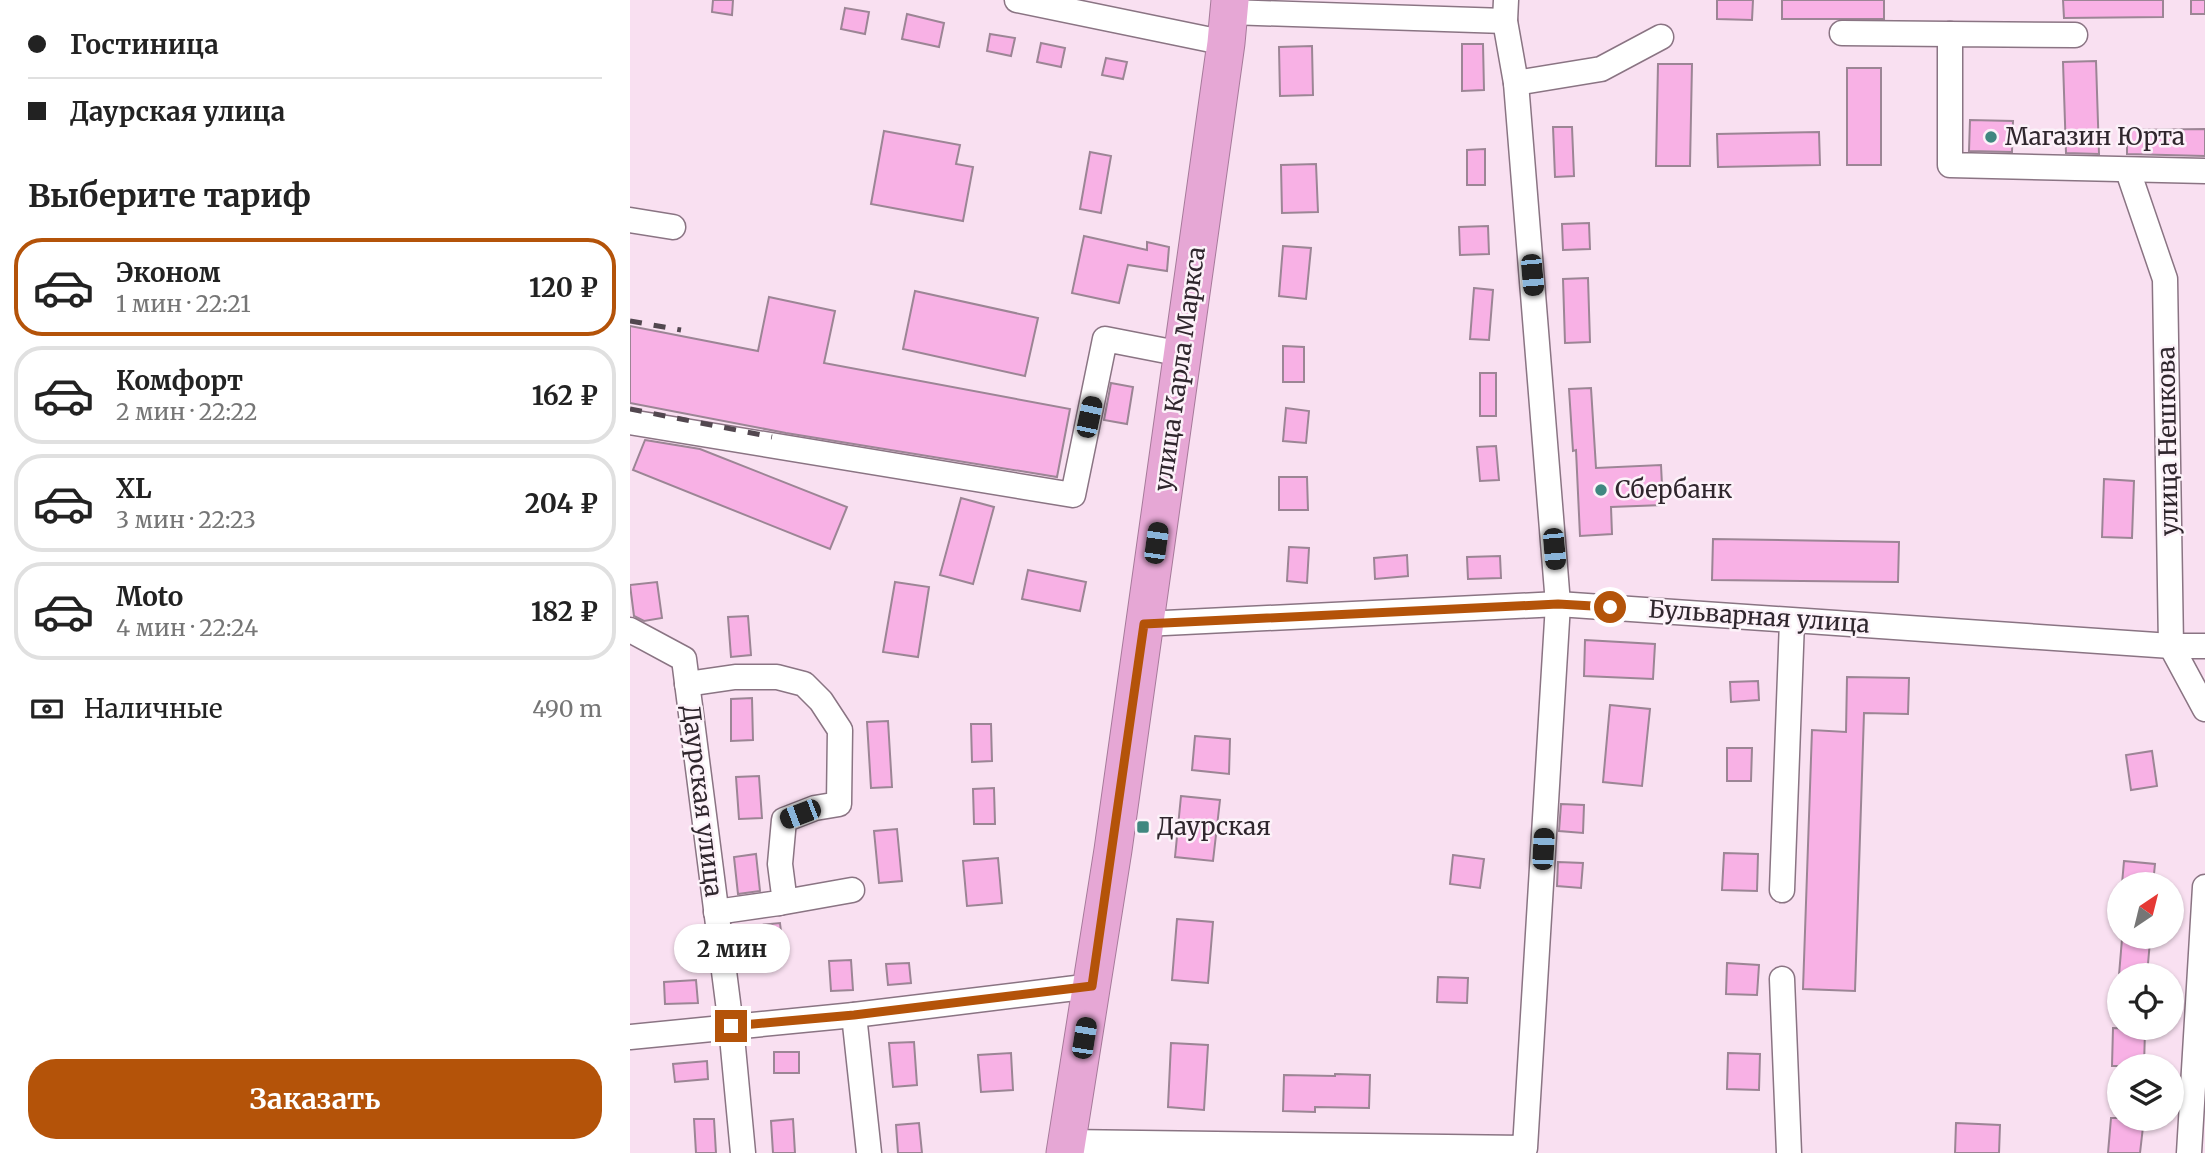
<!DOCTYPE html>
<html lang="ru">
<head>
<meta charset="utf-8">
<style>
	body { margin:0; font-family:Merriweather,serif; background:#f6f6f6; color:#222; height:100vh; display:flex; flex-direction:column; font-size:26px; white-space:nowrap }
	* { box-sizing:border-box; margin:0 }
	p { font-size:23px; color:#767676 }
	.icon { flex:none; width:38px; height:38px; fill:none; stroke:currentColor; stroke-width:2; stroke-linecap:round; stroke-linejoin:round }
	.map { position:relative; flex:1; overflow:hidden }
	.panel { display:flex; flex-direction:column; background:#fff; width:630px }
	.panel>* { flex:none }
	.top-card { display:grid; align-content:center; height:154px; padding:0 28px; background:#fff }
	.needle { width:46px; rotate:35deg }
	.controls { position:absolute; left:1477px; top:872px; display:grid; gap:14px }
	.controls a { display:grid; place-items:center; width:77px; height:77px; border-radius:50%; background:#fff; box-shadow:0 2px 5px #0004; font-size:35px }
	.end { position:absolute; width:32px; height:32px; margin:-16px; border:9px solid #b45309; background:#fff; box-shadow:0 0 0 4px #fff }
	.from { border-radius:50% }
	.bubble { position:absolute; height:49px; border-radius:24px; background:#fff; box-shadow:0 2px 5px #0004; font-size:23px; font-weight:700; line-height:49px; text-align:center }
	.car { position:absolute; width:21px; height:42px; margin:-21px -10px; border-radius:9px; box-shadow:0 0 5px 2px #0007; background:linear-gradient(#222 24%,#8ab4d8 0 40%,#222 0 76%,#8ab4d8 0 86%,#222 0) }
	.top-card b { display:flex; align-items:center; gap:24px; height:66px; font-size:26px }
	.top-card b+b { border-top:2px solid #e0e0e0 }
	.top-card i { width:18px; height:18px; background:#222 }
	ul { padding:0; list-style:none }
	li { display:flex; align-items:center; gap:21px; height:98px; margin:0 14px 10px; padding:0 14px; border:4px solid #e0e0e0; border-radius:28px }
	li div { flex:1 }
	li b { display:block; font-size:26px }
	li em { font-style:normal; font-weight:700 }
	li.selected { border-color:#b45309 }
	li>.icon { width:63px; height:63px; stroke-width:1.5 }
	h2 { padding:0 28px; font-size:32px; line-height:84px }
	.pay { display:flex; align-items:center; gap:18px; height:77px; padding:0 28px; font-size:26px }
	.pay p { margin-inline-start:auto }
	.cta { display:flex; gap:14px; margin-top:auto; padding:14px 28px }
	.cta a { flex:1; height:80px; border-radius:28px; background:#b45309; color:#fff; font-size:28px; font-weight:700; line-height:80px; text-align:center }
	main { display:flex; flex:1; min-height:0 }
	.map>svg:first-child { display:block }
	.building { fill:#f8b1e5; stroke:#9c8595; stroke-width:2 }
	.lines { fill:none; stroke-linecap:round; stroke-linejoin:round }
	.minor-casing { stroke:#8a7483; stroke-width:27 }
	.highway-casing { stroke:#a67a9a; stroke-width:39 }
	.minor { stroke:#fff; stroke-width:24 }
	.highway { stroke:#e6a7d5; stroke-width:37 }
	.rail { stroke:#52474f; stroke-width:5; stroke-dasharray:12 12; stroke-linecap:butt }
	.route { stroke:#b45309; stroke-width:9 }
	.poi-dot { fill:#408780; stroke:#fcf2f9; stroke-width:2.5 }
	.labels { text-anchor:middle; stroke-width:5; stroke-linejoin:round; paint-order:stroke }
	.poi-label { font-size:24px; fill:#2f262d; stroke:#fcf2f9; text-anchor:start }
	.street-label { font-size:24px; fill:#2f262d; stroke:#fcf2f9 }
</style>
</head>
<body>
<main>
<section class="panel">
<div class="top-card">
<b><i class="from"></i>Гостиница</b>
<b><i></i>Даурская улица</b>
</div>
<h2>Выберите тариф</h2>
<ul>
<li class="selected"><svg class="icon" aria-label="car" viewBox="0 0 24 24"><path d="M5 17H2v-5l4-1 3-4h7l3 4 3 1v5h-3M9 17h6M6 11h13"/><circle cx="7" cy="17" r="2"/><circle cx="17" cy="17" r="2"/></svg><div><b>Эконом</b><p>1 мин · 22:21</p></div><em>120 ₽</em></li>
<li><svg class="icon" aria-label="car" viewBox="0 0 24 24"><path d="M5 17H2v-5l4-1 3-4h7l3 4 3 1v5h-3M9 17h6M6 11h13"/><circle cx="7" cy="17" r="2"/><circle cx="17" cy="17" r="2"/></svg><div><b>Комфорт</b><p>2 мин · 22:22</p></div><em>162 ₽</em></li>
<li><svg class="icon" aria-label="car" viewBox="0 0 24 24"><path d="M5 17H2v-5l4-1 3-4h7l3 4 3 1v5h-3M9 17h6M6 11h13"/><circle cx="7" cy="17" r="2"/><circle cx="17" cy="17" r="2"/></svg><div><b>XL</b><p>3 мин · 22:23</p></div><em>204 ₽</em></li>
<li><svg class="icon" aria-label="car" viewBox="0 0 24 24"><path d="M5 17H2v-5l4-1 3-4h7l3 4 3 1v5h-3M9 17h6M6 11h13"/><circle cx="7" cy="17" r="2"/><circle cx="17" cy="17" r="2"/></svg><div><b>Moto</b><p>4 мин · 22:24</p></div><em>182 ₽</em></li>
</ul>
<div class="pay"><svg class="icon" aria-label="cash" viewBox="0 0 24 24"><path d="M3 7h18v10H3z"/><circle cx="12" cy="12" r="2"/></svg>Наличные<p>490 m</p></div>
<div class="cta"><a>Заказать</a></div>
</section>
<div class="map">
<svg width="1575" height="1153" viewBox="0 0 1575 1153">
	<rect width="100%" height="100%" fill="#f9e0f1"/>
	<g class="building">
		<polygon points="83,0 103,0 102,15 82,12"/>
		<polygon points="1087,0 1123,0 1122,20 1087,19"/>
		<rect x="1152" y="0" width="102" height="19"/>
		<polygon points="1433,0 1533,0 1533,17 1434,18"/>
		<rect x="1561" y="0" width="14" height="14"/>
		<polygon points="215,8 239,12 235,34 211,29"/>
		<polygon points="277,14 314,23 309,47 272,39"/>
		<polygon points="360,34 385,38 381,56 357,51"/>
		<polygon points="411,43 435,48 431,67 407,62"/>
		<polygon points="832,44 853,44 854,90 832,91"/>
		<polygon points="682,46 683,95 650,96 649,47"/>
		<polygon points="476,58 497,62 493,79 472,75"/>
		<polygon points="1466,61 1469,154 1436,153 1433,62"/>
		<polygon points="1028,64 1062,64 1060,166 1026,166"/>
		<rect x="1217" y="68" width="34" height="97"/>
		<polygon points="1340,120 1383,121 1382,152 1339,151"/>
		<polygon points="923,127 942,127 944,176 925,177"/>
		<polygon points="1575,129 1575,156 1497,154 1497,130"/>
		<polygon points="254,131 330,145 326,164 343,167 333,221 241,204"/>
		<polygon points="1189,132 1190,165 1088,167 1087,134"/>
		<polygon points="855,149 855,185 837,185 837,150"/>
		<polygon points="460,152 481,156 471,213 450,209"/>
		<polygon points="686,164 688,212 652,213 651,165"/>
		<polygon points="959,223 960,249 933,250 932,224"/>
		<polygon points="858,226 859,254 830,255 829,227"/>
		<polygon points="454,236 517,250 517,242 539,247 537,271 498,265 489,303 442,293"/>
		<polygon points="653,246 681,248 676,299 649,296"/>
		<polygon points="958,278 960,342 935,343 933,279"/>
		<polygon points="844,288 863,290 859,340 840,339"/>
		<polygon points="285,291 408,318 395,376 273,349"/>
		<polygon points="139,297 205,311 194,363 440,409 427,477 156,433 0,403 0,326 128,351"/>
		<polygon points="653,346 674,347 674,382 653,382"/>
		<rect x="850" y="373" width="16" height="43"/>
		<polygon points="481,383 503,387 497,424 474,420"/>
		<polygon points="961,388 966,468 1031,465 1033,505 981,507 982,534 950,536 946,450 943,451 939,389"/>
		<polygon points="656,408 679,411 676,443 653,441"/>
		<polygon points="15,440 70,449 217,507 200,549 3,470"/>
		<polygon points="866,446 869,480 850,481 847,447"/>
		<polygon points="649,477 677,477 678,510 649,510"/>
		<polygon points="1474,479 1504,481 1502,538 1472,537"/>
		<polygon points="331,498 364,507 343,584 310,575"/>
		<polygon points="1083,539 1269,542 1268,582 1082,580"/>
		<polygon points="659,547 679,548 677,583 657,581"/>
		<polygon points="777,555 778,576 745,579 744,558"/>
		<polygon points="870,556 871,578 838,579 837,557"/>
		<polygon points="398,570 456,582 450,611 392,599"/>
		<polygon points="27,582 32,618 14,621 4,616 0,585"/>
		<polygon points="265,582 299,587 288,657 253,652"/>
		<polygon points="118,616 121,655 101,657 98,617"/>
		<polygon points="955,640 1025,644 1023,679 954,676"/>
		<polygon points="1217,677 1279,678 1278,714 1234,713 1225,991 1173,989 1182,730 1216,732"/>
		<polygon points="1128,681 1129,700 1101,702 1100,682"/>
		<polygon points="122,698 123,740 101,741 101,699"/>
		<polygon points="980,705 1020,709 1012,786 973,782"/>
		<polygon points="258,721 262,787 241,788 237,722"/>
		<polygon points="341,724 361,724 362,761 342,762"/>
		<polygon points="565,736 600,739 599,774 562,770"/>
		<polygon points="1097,748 1122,748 1121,781 1097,781"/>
		<polygon points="1522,751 1527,786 1501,790 1496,755"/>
		<polygon points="129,776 132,818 109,819 106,777"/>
		<polygon points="364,788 365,824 344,824 343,789"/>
		<polygon points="551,796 590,800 583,861 545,857"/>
		<polygon points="931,804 954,805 953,833 929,831"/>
		<polygon points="267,829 272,881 249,883 244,831"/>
		<polygon points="1094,853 1128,854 1127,891 1092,890"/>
		<polygon points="126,854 130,891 108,894 104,857"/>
		<polygon points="823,855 854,859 850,888 820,884"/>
		<polygon points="368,858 372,903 337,906 333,861"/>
		<polygon points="1494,861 1525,864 1523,884 1492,884"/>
		<polygon points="928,862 953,863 951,888 927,886"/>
		<polygon points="547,919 583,922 578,983 542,980"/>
		<polygon points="150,923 153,949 114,953 111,927"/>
		<polygon points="1492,939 1520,941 1517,975 1489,975"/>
		<polygon points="221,960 223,990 201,991 199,961"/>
		<polygon points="279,963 281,983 258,985 256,964"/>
		<polygon points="1097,963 1129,965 1127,995 1096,994"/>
		<polygon points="808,977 838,978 837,1003 807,1002"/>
		<polygon points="66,980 68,1003 35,1004 34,982"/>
		<polygon points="1483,1028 1515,1030 1514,1066 1482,1066"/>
		<polygon points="284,1042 287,1085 263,1087 259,1043"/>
		<polygon points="541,1043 578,1045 574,1110 538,1107"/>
		<rect x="144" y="1052" width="25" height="21"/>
		<polygon points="381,1053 383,1090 351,1092 348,1055"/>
		<polygon points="1098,1053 1130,1054 1129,1090 1097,1089"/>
		<polygon points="77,1061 78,1079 45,1082 43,1064"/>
		<polygon points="705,1074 740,1075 739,1108 685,1107 685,1112 653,1111 654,1075 705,1076"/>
		<polygon points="1481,1118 1514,1118 1510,1153 1478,1153"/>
		<polygon points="64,1119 84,1119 86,1153 66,1153"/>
		<polygon points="163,1119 165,1153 143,1153 141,1121"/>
		<polygon points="289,1123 292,1153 268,1153 266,1125"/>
		<polygon points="1326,1123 1370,1125 1369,1153 1325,1153"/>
	</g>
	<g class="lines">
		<g class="minor-casing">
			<g id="minor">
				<polyline points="387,0 596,43"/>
				<polyline points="599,12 875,21"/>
				<polyline points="1212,33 1320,34"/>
				<polyline points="1445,35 1320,34 1320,165 1575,171"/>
				<polyline points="886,83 971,69 1031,37"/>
				<polyline points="1498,171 1535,279 1541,646 1575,709"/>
				<polyline points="0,220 43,227"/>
				<polyline points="0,422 443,495 475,339 552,354"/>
				<polyline points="514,624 928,604 1541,646 1575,646"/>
				<polyline points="0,630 54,659 101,1026 113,1153"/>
				<polyline points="57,684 105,677 147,677 174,684 191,701 210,730 209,804 185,808 154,820 150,864 154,895 149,903 86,912"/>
				<polyline points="1152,890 1162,621"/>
				<polyline points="149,903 222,890"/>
				<polyline points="1152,979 1159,1153"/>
				<polyline points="224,1015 239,1153"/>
				<polyline points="0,1037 224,1015 462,986"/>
				<polyline points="437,1142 895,1148 928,604 886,83 875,21 876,0"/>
				<polyline points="1559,1153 1575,887"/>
			</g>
		</g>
		<g class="highway-casing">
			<polyline id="highway" points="435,1153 483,850 596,43 600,0"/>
		</g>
		<use href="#minor" class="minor"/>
		<use href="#highway" class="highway"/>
		<g class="rail">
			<polyline points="0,321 51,330"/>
			<polyline points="0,409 142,437"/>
		</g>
	</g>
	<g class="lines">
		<polyline class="route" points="101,1026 224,1015 462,986 514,624 928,604 980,607"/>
	</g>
	<g class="poi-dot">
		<circle cx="1361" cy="137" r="7"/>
		<circle cx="971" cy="490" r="7"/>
		<rect x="506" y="820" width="14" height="14" rx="3.5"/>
	</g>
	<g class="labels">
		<g class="poi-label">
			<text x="1375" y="145">Магазин Юрта</text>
			<text x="985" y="498">Сбербанк</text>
			<text x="527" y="835">Даурская</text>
		</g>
		<g class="street-label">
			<text transform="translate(550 369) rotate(-82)" y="8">улица Карла Маркса</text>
			<text transform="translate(1538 441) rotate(-91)" y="8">улица Нешкова</text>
			<text transform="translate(1129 617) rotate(4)" y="8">Бульварная улица</text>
			<text transform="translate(72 801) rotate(83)" y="8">Даурская улица</text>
		</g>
	</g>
</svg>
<div class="controls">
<a><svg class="needle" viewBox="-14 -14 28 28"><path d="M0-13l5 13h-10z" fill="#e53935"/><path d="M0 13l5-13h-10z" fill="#767676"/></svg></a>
<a><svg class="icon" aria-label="locate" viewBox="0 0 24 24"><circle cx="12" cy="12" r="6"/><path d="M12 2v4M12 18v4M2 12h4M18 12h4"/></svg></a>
<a><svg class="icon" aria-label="layers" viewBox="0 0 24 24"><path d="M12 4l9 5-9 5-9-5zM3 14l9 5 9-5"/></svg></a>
</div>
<i class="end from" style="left:980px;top:607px"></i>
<i class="end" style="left:101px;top:1026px"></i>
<div class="bubble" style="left:44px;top:924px;width:116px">2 мин</div>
<i class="car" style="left:902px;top:275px;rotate:175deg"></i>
<i class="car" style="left:459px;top:417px;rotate:12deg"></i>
<i class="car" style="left:526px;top:543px;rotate:8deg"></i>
<i class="car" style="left:924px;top:549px;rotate:175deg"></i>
<i class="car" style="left:170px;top:814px;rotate:249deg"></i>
<i class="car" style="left:913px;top:849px;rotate:3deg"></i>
<i class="car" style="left:454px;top:1038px;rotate:9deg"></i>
</div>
</main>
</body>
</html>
